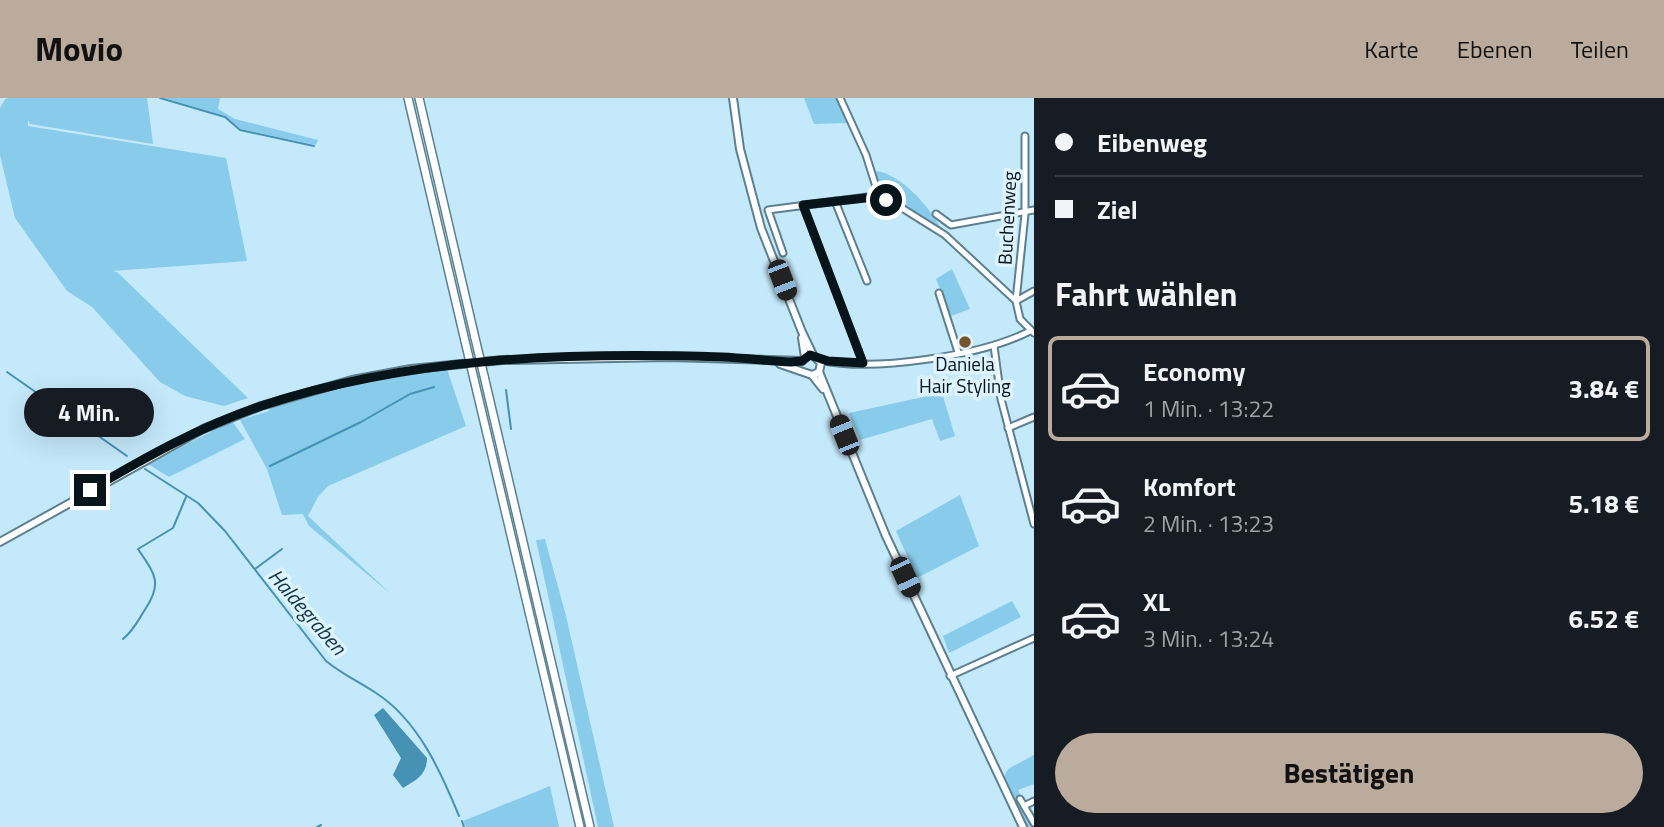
<!DOCTYPE html>
<html lang="de">
<head>
<meta charset="utf-8">
<style>
	body { margin:0; font-family:"Titillium Web",sans-serif; background:#20242c; color:#f1f3f6; height:100vh; display:flex; flex-direction:column; font-size:26px; white-space:nowrap }
	* { box-sizing:border-box; margin:0 }
	p { font-size:23px; color:#9ea1a6 }
	.icon { flex:none; width:38px; height:38px; fill:none; stroke:currentColor; stroke-width:2; stroke-linecap:round; stroke-linejoin:round }
	.map { position:relative; flex:1; overflow:hidden }
	.sheet { display:flex; flex-direction:column; background:#171b24; width:630px }
	.sheet>* { flex:none }
	.hud { display:grid; align-content:center; height:154px; padding:0 21px; background:#171b24 }
	.end { position:absolute; width:32px; height:32px; margin:-16px; border:9px solid #07151b; background:#fff; box-shadow:0 0 0 4px #fff }
	.from { border-radius:50% }
	.bubble { position:absolute; height:49px; border-radius:24px; background:#171b24; box-shadow:0 7px 28px #0002; font-size:23px; font-weight:700; line-height:49px; text-align:center }
	.car { position:absolute; width:21px; height:42px; margin:-21px -10px; border-radius:9px; box-shadow:0 0 5px 2px #0007; background:linear-gradient(#222 24%,#8ab4d8 0 40%,#222 0 76%,#8ab4d8 0 86%,#222 0) }
	.hud b { display:flex; align-items:center; gap:24px; height:66px; font-size:26px }
	.hud b+b { border-top:2px solid #363941 }
	.hud i { width:18px; height:18px; background:#f1f3f6 }
	ul { padding:0; list-style:none }
	li { display:flex; align-items:center; gap:21px; height:105px; margin:0 14px 10px; padding:0 7px; border:4px solid transparent; border-radius:10px }
	li div { flex:1 }
	li b { display:block; font-size:26px }
	li em { font-style:normal; font-weight:700 }
	li.active { border-color:#baab9c }
	li>.icon { width:63px; height:63px; stroke-width:1.5 }
	h2 { padding:0 21px; font-size:32px; line-height:84px }
	.primary-button { display:flex; gap:14px; margin-top:auto; padding:14px 21px }
	.primary-button a { flex:1; height:80px; border-radius:42px; background:#baab9c; color:#111; font-size:28px; font-weight:700; line-height:80px; text-align:center }
	header { display:flex; align-items:center; gap:42px; box-sizing:border-box; height:98px; padding:0 35px; background:#baab9c; color:#111 }
	header strong { font-size:33px }
	nav { display:flex; gap:38px; margin-inline-start:auto; font-size:24px }
	main { display:flex; flex:1; min-height:0 }
	.map>svg:first-child { display:block }
	.green { fill:#89cbea }
	.water { fill:#4592b4 }
	.lines { fill:none; stroke-linecap:round; stroke-linejoin:round }
	.stream { stroke:#4592b4; stroke-width:2 }
	.minor-casing { stroke:#5d8090; stroke-width:9 }
	.major-casing { stroke:#5d8090; stroke-width:10 }
	.highway-casing { stroke:#5d8090; stroke-width:10 }
	.minor { stroke:#fff; stroke-width:5 }
	.major { stroke:#fff; stroke-width:6 }
	.highway { stroke:#fff; stroke-width:7 }
	.highway-bridge-casing { stroke:#5d8090; stroke-width:10; stroke-linecap:butt }
	.highway-bridge { stroke:#fff; stroke-width:7 }
	.route { stroke:#07151b; stroke-width:9 }
	.poi-dot { fill:#77532d; stroke:#ddf4ff; stroke-width:2.5 }
	.labels { text-anchor:middle; stroke-width:7; stroke-linejoin:round; paint-order:stroke }
	.street-label { font-size:19px; fill:#07151b; stroke:#ddf4ff }
	.poi-label { font-size:19px; fill:#07151b; stroke:#ddf4ff }
	.water-label { font-size:21px; font-style:italic; fill:#133645; stroke:#ddf4ff }
</style>
</head>
<body>
<header>
<strong>Movio</strong>
<nav><a>Karte</a><a>Ebenen</a><a>Teilen</a></nav>
</header>
<main>
<div class="map">
<svg width="1034" height="729" viewBox="0 0 1034 729">
	<rect width="100%" height="100%" fill="#c4e9fb"/>
	<g class="green">
		<polygon points="9,0 147,0 153,46 30,26 28,22 28,28 226,60 247,163 112,173 117,174 248,300 224,308 185,298 160,284 92,209 67,193 15,120 0,57 0,10 5,1"/>
		<polygon points="164,0 220,0 218,11 235,21 318,42 316,47 240,31 225,18"/>
		<polygon points="804,0 838,0 848,25 814,26"/>
		<path d="M876,73c24,2 56,38 66,60l-60,-36 -4,-7z"/>
		<polygon points="952,171 970,211 951,218 936,181"/>
		<polygon points="447,271 466,328 328,388 318,399 308,418 391,496 309,428 303,416 282,417 267,371 240,322 269,313 270,310 365,284"/>
		<polygon points="942,295 955,338 940,343 932,321 860,342 849,315"/>
		<polygon points="232,323 245,341 169,379 148,366"/>
		<polygon points="960,397 979,448 917,480 896,433"/>
		<polygon points="545,441 566,518 614,729 598,729 536,442"/>
		<polygon points="1012,503 1021,519 949,555 943,538"/>
		<polygon points="1034,657 1034,686 1018,692 1034,729 1027,729 1004,679 1008,671"/>
		<polygon points="550,688 559,729 466,729 463,723"/>
	</g>
	<path class="water" d="M383,610l44,50c0,17 -11,22 -24,30l-10,-13 8,-17 -27,-43z"/>
	<g class="lines">
		<g class="stream">
			<polyline points="160,0 225,19 240,32 314,48"/>
			<polyline points="7,274 127,358"/>
			<polyline points="506,292 511,331"/>
			<polyline points="270,368 361,324 410,296 434,289"/>
			<path d="M145,371l53,34 27,28 101,130c16,13 33,21 50,32 42,27 65,79 83,123"/>
			<polyline points="255,471 282,451"/>
			<path d="M123,541c12,-10 15,-19 23,-31 17,-26 8,-35 -8,-59l35,-21 13,-31"/>
			<polyline points="462,723 464,729"/>
			<polyline points="317,729 321,727"/>
		</g>
		<g class="minor-casing">
			<g id="minor">
				<polyline points="840,0 866,57 878,95 945,137 959,150 1016,203 1020,221 1034,235"/>
				<polyline points="835,103 867,183"/>
				<polyline points="803,107 863,265"/>
				<polyline points="936,116 951,127 1034,112"/>
				<polyline points="783,155 768,112 875,98 878,95"/>
				<polyline points="939,195 958,254"/>
				<polyline points="1016,203 1025,116 1025,38"/>
				<polyline points="1016,203 1034,193"/>
				<polyline points="994,248 1001,301 1034,426"/>
				<path d="M820,262c53,12 161,-4 210,-29"/>
				<polyline points="1008,330 1034,319"/>
				<polyline points="950,578 1034,540"/>
				<polyline points="1020,701 1034,725"/>
				<polyline points="1024,708 1034,703"/>
			</g>
		</g>
		<g class="major-casing">
			<g id="major">
				<polyline points="733,0 740,51 761,130 802,234 813,257 821,265 819,274 812,277"/>
				<polyline points="802,240 805,259"/>
				<polyline points="780,266 812,277 823,291"/>
				<polyline points="819,274 886,438 1023,729"/>
				<polyline points="0,444 203,331 261,308 352,282 411,271 502,262 669,259 802,263"/>
			</g>
		</g>
		<g class="highway-casing">
			<g id="highway">
				<polyline points="408,0 465,243"/>
				<polyline points="419,0 475,240"/>
				<polyline points="484,278 590,729"/>
				<polyline points="474,281 580,729"/>
			</g>
		</g>
		<use href="#minor" class="minor"/>
		<use href="#major" class="major"/>
		<use href="#highway" class="highway"/>
		<g class="highway-bridge-casing">
			<g id="highway-bridge">
				<polyline points="475,240 484,278"/>
				<polyline points="465,243 474,281"/>
			</g>
		</g>
		<use href="#highway-bridge" class="highway-bridge"/>
	</g>
	<g class="lines">
		<path class="route" d="M90,392c54,-32 111,-64 171,-84 147,-49 307,-54 461,-49 23,1 46,4 69,5l11,-1 8,-6 18,6 35,2 -60,-158 71,-8 4,-4 8,7"/>
	</g>
	<circle class="poi-dot" cx="965" cy="244" r="7"/>
	<g class="labels">
		<g class="street-label">
			<text transform="translate(1007 120) rotate(-87)" y="7">Buchenweg</text>
		</g>
		<g class="poi-label">
			<text x="965" y="273">Daniela<tspan x="965" dy="22">Hair Styling</tspan></text>
		</g>
		<g class="water-label">
			<text transform="translate(307 514) rotate(49)" y="7">Haldegraben</text>
		</g>
	</g>
</svg>
<i class="end from" style="left:886px;top:102px"></i>
<i class="end" style="left:90px;top:392px"></i>
<div class="bubble" style="left:24px;top:290px;width:130px">4 Min.</div>
<i class="car" style="left:782px;top:182px;rotate:159deg"></i>
<i class="car" style="left:844px;top:337px;rotate:338deg"></i>
<i class="car" style="left:905px;top:479px;rotate:155deg"></i>
</div>
<section class="sheet">
<div class="hud">
<b><i class="from"></i>Eibenweg</b>
<b><i></i>Ziel</b>
</div>
<h2>Fahrt wählen</h2>
<ul>
<li class="active"><svg class="icon" aria-label="car" viewBox="0 0 24 24"><path d="M5 17H2v-5l4-1 3-4h7l3 4 3 1v5h-3M9 17h6M6 11h13"/><circle cx="7" cy="17" r="2"/><circle cx="17" cy="17" r="2"/></svg><div><b>Economy</b><p>1 Min. · 13:22</p></div><em>3.84 €</em></li>
<li><svg class="icon" aria-label="car" viewBox="0 0 24 24"><path d="M5 17H2v-5l4-1 3-4h7l3 4 3 1v5h-3M9 17h6M6 11h13"/><circle cx="7" cy="17" r="2"/><circle cx="17" cy="17" r="2"/></svg><div><b>Komfort</b><p>2 Min. · 13:23</p></div><em>5.18 €</em></li>
<li><svg class="icon" aria-label="car" viewBox="0 0 24 24"><path d="M5 17H2v-5l4-1 3-4h7l3 4 3 1v5h-3M9 17h6M6 11h13"/><circle cx="7" cy="17" r="2"/><circle cx="17" cy="17" r="2"/></svg><div><b>XL</b><p>3 Min. · 13:24</p></div><em>6.52 €</em></li>
</ul>
<div class="primary-button"><a>Bestätigen</a></div>
</section>
</main>
</body>
</html>
